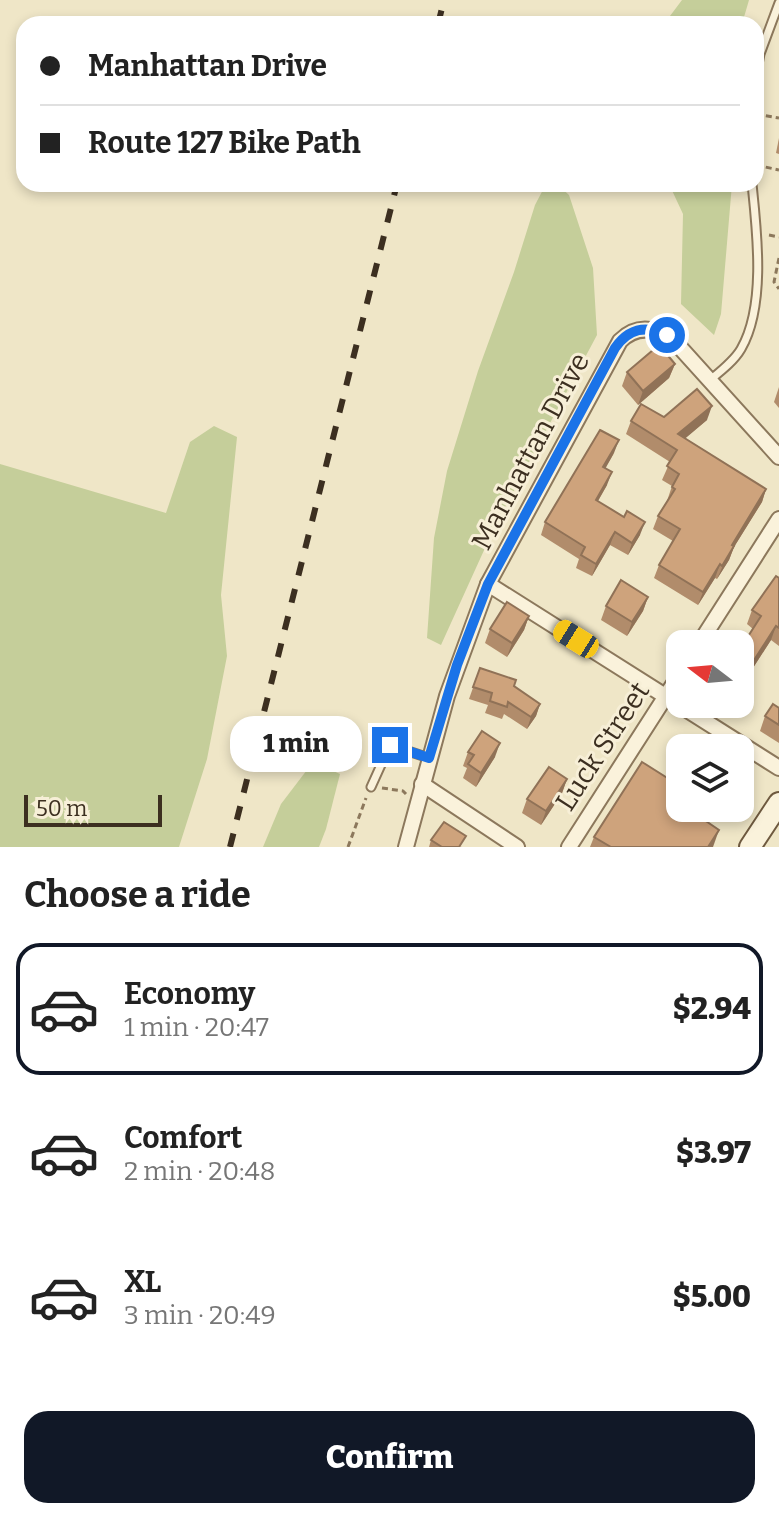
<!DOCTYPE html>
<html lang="en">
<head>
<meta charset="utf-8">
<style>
	body { margin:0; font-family:Bitter,serif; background:#f2f2f2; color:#222; height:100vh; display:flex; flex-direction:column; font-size:30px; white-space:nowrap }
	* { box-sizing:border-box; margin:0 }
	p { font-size:26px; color:#767676 }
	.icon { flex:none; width:44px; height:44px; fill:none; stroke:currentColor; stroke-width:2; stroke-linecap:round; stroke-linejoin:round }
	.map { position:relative; height:847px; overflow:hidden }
	.details { display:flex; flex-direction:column; background:#fff; flex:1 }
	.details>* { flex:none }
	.guide { position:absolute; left:16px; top:16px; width:748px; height:176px; border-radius:24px; box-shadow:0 4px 12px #0003; display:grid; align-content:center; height:176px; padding:0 24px; background:#fff }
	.needle { width:52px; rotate:286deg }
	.tools { position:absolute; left:666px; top:630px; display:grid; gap:16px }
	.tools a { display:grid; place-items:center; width:88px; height:88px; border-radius:16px; background:#fff; box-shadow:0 4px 12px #0003; font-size:40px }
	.scale { position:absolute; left:24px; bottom:20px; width:138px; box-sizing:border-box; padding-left:8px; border:4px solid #3c2f20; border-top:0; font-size:22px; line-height:28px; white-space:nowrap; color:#3c2f20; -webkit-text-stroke:6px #f7efd7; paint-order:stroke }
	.end { position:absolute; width:36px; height:36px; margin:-18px; border:10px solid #1a73e8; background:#fff; box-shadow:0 0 0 4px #fff }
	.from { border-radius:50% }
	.bubble { position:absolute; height:56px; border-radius:24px; background:#fff; box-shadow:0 4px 12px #0003; font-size:26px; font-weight:800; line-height:56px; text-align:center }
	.car { position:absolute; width:24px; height:48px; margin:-24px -12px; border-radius:10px; box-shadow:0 0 6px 2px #0007; background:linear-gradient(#f5c518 24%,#345 0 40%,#f5c518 0 76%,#345 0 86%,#f5c518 0) }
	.guide b { display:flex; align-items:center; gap:28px; height:76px; font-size:30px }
	.guide b+b { border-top:2px solid #e0e0e0 }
	.guide i { width:20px; height:20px; background:#222 }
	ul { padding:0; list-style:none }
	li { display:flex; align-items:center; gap:24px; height:132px; margin:0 16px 12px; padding:0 8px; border:4px solid transparent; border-radius:24px }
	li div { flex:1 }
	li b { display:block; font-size:30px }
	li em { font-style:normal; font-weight:800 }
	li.on { border-color:#111827 }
	li>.icon { width:72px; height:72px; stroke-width:1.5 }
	h2 { padding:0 24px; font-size:36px; line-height:96px }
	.primary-button { display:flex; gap:16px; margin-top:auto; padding:16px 24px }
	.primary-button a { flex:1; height:92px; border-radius:24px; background:#111827; color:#fff; font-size:32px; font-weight:800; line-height:92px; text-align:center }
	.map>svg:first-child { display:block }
	.green { fill:#c5ce9a }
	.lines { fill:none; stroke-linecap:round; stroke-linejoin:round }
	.lane-casing { stroke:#8c785c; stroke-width:11 }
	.street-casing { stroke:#8c785c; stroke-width:18 }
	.secondary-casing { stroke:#6e593f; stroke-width:24 }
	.path { stroke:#8c785c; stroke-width:3; stroke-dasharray:6 4; stroke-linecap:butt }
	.lane { stroke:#faf2db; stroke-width:7 }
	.street { stroke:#faf2db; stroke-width:14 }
	.secondary { stroke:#faf2db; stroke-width:20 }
	.rail { stroke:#3c2f20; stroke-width:6; stroke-dasharray:14 14; stroke-linecap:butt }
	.wall { fill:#b18c6b }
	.shaded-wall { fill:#907257 }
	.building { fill:#cea37c; stroke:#907257; stroke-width:2 }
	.route { stroke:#1a73e8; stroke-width:10 }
	.labels { text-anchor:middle; stroke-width:6; stroke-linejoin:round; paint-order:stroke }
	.street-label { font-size:28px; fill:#3c2f20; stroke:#f7efd7 }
</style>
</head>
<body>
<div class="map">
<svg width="779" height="847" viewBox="0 0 779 847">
	<rect width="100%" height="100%" fill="#efe6c7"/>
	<g class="green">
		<polygon points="682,0 749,0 742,24 664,24"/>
		<polygon points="546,184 557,184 569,195 593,268 597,335 495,526 441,645 427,638 434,538 447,471 478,371 514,272 535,205"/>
		<polygon points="669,184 732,184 721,314 714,335 681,304 683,214"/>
		<polygon points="214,426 237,437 221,595 227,656 207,759 179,847 0,847 0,464 166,513 190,442"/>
		<polygon points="313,762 340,774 326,829 319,847 263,847 281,804"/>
	</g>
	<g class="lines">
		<g class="lane-casing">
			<g id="lane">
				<polyline points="756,75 760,54 779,3"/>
				<path d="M710,380c11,-9 24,-19 31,-31 25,-43 16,-117 11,-165"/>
				<polyline points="371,787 390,745 429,758"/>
			</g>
		</g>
		<g class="street-casing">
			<g id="street">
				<polyline points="488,584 779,768"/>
				<polyline points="699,644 779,519"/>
				<polyline points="422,784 517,847"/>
				<path d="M406,847l41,-151 41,-112 132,-243c18,-18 38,-13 56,2l103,114"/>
				<polyline points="569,847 680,674"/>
			</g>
		</g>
		<g class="secondary-casing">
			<polyline id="secondary" points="750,847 779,803"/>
		</g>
		<g class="path">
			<polyline points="756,114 779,118"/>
			<polyline points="756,165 779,170"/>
			<polyline points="769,235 779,237"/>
			<polyline points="779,258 774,282 779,289"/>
			<polyline points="382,788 403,791 406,794"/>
			<polyline points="348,847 366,798"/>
		</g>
		<use href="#lane" class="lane"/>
		<use href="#street" class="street"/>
		<use href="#secondary" class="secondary"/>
		<g class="rail">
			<polyline points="438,24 444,0"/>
			<polyline points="230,847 397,184"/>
		</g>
	</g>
	<g class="wall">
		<polygon points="779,138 779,154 776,153"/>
		<polygon points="675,364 669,378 638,405 622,386 627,372"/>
		<polygon points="779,387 779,408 774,402"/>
		<polygon points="664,417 707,420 685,438 766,489 762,502 734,547 729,560 717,579 715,578 698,605 654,578 659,565 673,541 653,529 658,516 667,501 672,486 662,480 670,462 626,434 631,421"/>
		<polygon points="614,453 605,468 607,485 598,501 640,535 628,555 610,545 592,576 576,568 579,559 541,535 545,522"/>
		<polygon points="779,578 779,646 771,640 742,685 740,683 740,649 753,629 747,624 752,610"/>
		<polygon points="648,597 643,611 627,636 601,620 606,606"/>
		<polygon points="529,616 524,630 507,657 485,643 490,629"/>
		<polygon points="480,668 514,686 540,704 536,716 527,729 504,714 502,719 485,713 488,705 469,699"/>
		<polygon points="779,708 779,743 760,731 765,716"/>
		<polygon points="468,752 495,757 476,787 463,778 467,768 463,766"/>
		<polygon points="567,779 562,793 541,825 522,813 527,799"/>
		<polygon points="703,819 713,847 590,847 594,837"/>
		<polygon points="431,840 462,847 429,847"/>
	</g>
	<g class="shaded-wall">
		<polygon points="675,364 669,378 638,405 643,391"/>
		<polygon points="712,406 707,420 674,448 678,434"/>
		<polygon points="619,440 614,453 599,480 603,467"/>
		<polygon points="612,472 607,485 591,513 596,500"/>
		<polygon points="766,489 762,502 734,547 729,560 717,579 732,545"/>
		<polygon points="645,522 640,535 628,555 632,543"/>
		<polygon points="615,532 610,545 592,576 596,564"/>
		<polygon points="720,564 715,578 698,605 703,592"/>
		<polygon points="648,597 643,611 627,636 632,622"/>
		<polygon points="529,616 524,630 507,657 512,643"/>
		<polygon points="776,626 771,640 742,685 747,671"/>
		<polygon points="540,704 536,716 527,729 531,717"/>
		<polygon points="500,743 495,757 476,787 481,773"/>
		<polygon points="567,779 562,793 541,825 546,811"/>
		<polygon points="719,830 713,847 708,847"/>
	</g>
	<g class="building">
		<polygon points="659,345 675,364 643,391 627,372"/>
		<polygon points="697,389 712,406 678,434 766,489 732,545 734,546 722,566 720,564 703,592 659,565 680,529 658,516 675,489 672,487 679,474 667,466 677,450 631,421 641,404 664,417"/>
		<polygon points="600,430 619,440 603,467 612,472 596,500 624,517 627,511 645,522 632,543 615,532 596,564 581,555 585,547 545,522"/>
		<polygon points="776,576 779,578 779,628 776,626 747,671 740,666 740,649 761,616 752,610"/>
		<polygon points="621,580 648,597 632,622 606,606"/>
		<polygon points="507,602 529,616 512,643 490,629"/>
		<polygon points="480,668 516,680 514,686 540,704 531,717 508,702 507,707 490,701 492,693 473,687"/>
		<polygon points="773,704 779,708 779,725 765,716"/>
		<polygon points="482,731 500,743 481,773 468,764 474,755 468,752"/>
		<polygon points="642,762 680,786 680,808 702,808 704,812 703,819 719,830 708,847 611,847 594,837"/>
		<polygon points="549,767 567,779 546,811 527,799"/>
		<polygon points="444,822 466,836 459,847 442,847 431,840"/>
	</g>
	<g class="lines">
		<path class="route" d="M390,745l39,13 28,-93 31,-81 127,-236c14,-20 31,-23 52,-13"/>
	</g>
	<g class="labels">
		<g class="street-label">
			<text transform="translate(530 451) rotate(-62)" y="10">Manhattan Drive</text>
			<text transform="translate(602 746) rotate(-57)" y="10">Luck Street</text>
		</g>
	</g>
</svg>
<div class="tools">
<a><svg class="needle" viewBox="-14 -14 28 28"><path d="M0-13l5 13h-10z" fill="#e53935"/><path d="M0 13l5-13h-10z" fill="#767676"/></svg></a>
<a><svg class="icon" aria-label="layers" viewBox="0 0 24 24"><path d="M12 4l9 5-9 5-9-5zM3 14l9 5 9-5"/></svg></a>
</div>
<div class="scale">50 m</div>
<i class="end from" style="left:667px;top:335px"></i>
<i class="end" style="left:390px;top:745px"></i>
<div class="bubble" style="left:230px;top:716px;width:132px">1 min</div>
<i class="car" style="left:576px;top:639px;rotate:302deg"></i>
<div class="guide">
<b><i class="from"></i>Manhattan Drive</b>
<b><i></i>Route 127 Bike Path</b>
</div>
</div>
<section class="details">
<h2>Choose a ride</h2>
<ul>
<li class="on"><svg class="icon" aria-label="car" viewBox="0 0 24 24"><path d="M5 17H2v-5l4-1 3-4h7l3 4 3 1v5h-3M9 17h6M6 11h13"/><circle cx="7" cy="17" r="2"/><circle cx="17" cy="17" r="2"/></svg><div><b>Economy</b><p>1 min · 20:47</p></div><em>$2.94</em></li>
<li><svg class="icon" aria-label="car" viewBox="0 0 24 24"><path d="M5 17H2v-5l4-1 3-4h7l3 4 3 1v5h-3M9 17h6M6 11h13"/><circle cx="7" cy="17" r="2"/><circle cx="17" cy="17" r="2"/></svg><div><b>Comfort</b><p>2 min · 20:48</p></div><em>$3.97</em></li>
<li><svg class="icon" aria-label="car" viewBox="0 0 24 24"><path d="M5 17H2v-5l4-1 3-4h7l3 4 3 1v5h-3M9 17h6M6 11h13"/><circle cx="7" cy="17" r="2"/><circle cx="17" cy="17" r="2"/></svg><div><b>XL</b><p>3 min · 20:49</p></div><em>$5.00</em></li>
</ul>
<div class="primary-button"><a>Confirm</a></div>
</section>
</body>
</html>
